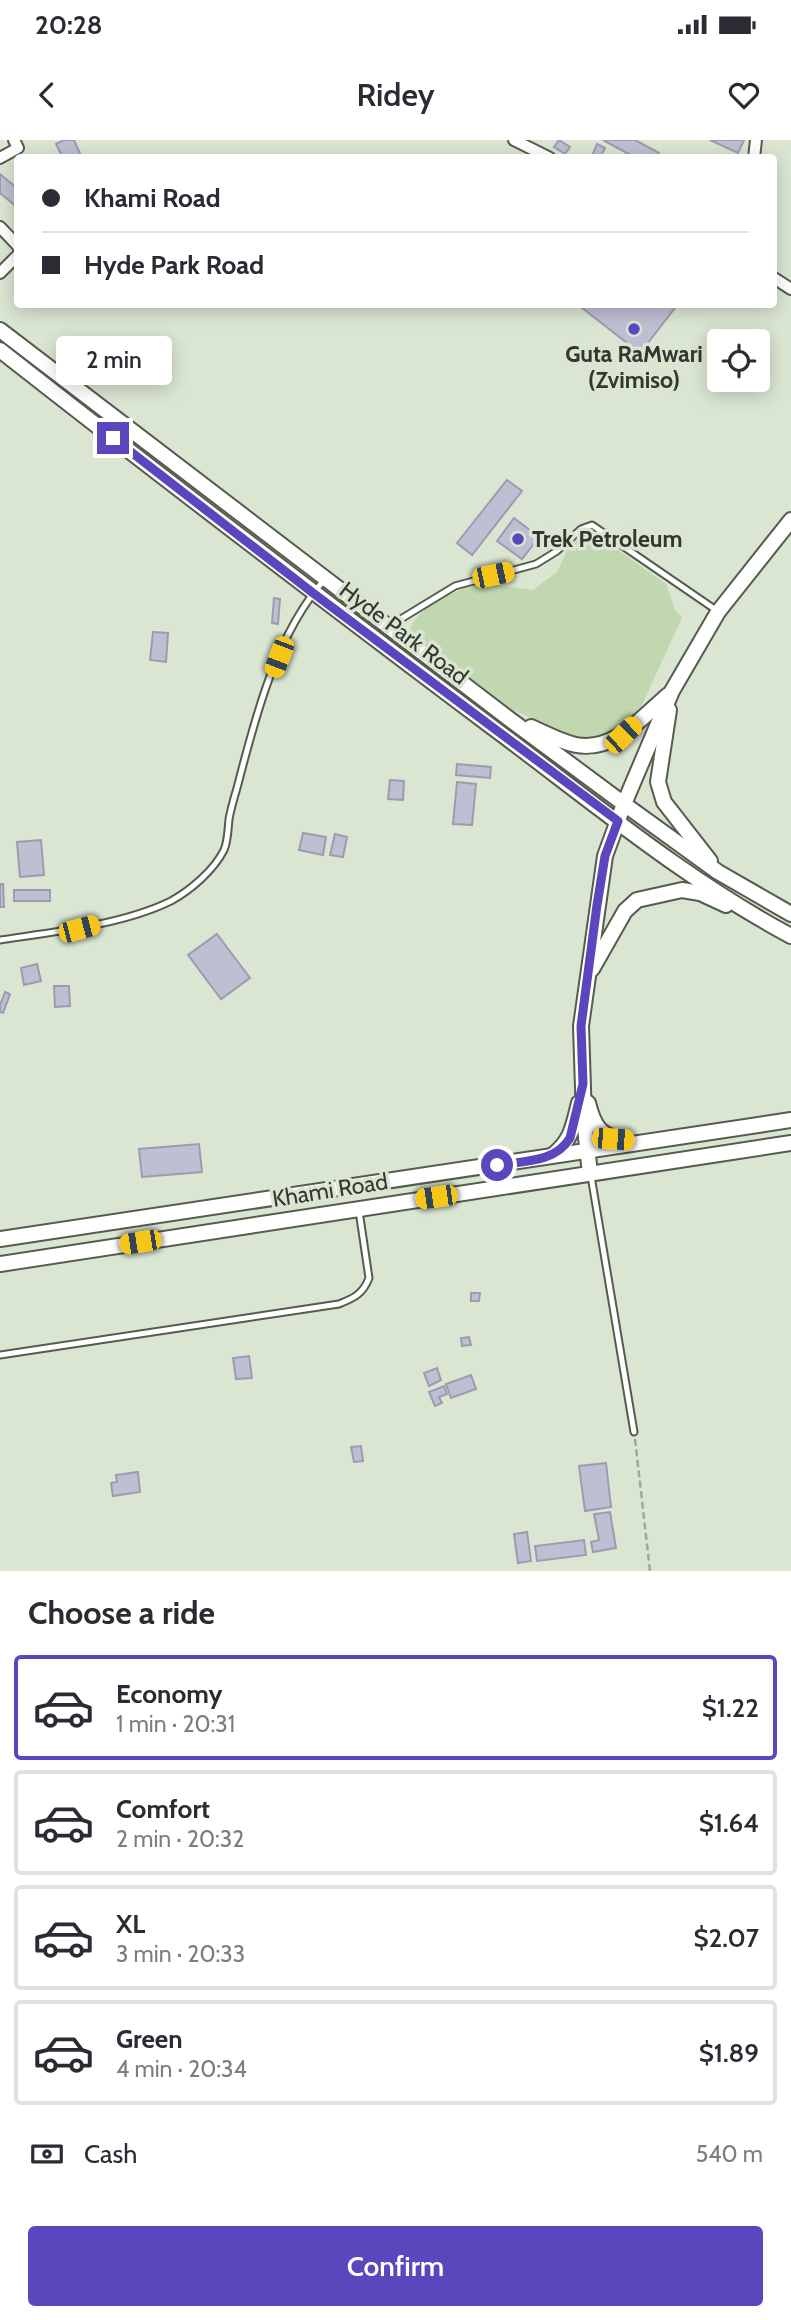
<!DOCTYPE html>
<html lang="en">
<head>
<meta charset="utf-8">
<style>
	body { margin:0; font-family:Cabin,sans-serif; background:#f7f7f7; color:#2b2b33; height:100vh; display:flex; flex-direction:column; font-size:26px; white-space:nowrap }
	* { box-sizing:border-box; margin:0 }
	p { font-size:23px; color:#7c7c81 }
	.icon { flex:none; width:38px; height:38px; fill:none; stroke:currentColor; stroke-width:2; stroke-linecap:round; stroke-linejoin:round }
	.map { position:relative; height:1431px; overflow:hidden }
	.drawer { display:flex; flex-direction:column; background:#fff; flex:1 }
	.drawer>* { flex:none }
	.guide { position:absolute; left:14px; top:14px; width:763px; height:154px; border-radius:7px; box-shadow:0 4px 18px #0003; display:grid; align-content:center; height:154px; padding:0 28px; background:#fff }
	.tools { position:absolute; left:707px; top:189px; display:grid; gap:14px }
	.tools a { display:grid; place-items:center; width:63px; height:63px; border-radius:7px; background:#fff; box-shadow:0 4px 18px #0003; font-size:35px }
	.end { position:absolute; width:32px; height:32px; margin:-16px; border:9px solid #5c46be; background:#fff; box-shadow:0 0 0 4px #fff }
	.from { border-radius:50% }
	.bubble { position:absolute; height:49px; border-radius:7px; background:#fff; box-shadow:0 4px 18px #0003; font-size:23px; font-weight:600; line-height:49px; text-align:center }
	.car { position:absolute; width:21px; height:42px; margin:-21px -10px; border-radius:9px; box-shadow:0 0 5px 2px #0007; background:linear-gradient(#f5c518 24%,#345 0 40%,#f5c518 0 76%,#345 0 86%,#f5c518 0) }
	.guide b { display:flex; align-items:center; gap:24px; height:66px; font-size:26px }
	.guide b+b { border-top:2px solid #e1e1e2 }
	.guide i { width:18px; height:18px; background:#2b2b33 }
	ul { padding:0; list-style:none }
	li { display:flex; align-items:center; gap:21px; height:105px; margin:0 14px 10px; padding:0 14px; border:4px solid #e1e1e2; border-radius:7px }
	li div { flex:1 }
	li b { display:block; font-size:26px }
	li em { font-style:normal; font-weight:600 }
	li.active { border-color:#5c46be }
	li>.icon { width:63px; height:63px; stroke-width:1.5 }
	h2 { padding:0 28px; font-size:32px; line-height:84px }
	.pay { display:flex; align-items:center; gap:18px; height:77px; padding:0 28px; font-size:26px }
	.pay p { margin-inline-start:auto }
	.cta { display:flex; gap:14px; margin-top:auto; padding:14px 28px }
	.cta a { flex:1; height:80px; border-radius:7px; background:#5c46be; color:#fff; font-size:28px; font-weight:600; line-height:80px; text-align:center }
	.status { display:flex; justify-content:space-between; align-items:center; height:49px; padding:0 35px; background:#fff; direction:ltr }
	.status svg { height:19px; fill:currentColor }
	header { display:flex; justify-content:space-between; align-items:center; height:91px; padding:0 28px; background:#fff; font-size:32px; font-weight:600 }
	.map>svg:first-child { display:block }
	.green { fill:#c0d7b0 }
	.building { fill:#bfbfd3; stroke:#9c9cb0; stroke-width:2 }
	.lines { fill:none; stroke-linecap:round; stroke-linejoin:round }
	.lane-casing { stroke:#545d4d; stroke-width:9 }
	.street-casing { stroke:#545d4d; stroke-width:14 }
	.secondary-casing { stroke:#545d4d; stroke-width:18 }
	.path { stroke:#9fa899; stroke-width:2.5; stroke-dasharray:7 3.5; stroke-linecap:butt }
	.lane { stroke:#fff; stroke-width:5 }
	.street { stroke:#fff; stroke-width:10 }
	.secondary { stroke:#fff; stroke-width:14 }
	.route { stroke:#5c46be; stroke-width:9 }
	.poi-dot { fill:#5c46be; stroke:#dae5d2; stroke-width:2.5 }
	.labels { text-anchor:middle; stroke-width:7; stroke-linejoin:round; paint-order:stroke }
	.poi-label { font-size:23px; font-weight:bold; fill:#333730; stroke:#dae5d2 }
	.street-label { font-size:23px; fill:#333730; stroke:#dae5d2 }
</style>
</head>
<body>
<div class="status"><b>20:28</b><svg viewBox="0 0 49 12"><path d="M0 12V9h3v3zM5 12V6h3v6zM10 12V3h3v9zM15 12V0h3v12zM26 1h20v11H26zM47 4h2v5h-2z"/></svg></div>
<header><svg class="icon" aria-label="back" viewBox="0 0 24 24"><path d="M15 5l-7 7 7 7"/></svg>Ridey<svg class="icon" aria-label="heart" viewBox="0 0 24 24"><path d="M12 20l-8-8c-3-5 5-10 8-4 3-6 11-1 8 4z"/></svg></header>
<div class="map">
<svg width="791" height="1431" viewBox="0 0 791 1431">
	<rect width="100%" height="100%" fill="#dae5d2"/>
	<path class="green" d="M598,396l68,48 9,26 7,8 -43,93 -16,19 -21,8 -23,1 -75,-33 -94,-76c5,-23 55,-46 78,-46 15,1 30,5 45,6l24,-18 11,-23 10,-11z"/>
	<g class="building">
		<polygon points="64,0 74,0 82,18 63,18 56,4"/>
		<polygon points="559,0 570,7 565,14 554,7"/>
		<polygon points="603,0 635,0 659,13 656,18 636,18"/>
		<polygon points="710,0 744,0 738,13"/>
		<polygon points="597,4 605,8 600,18 592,16"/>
		<polygon points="0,34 18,49 18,68 0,53"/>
		<polygon points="577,164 678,164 640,213"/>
		<polygon points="507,340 522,351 472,415 457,403"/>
		<polygon points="514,378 539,397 522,419 497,401"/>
		<polygon points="274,458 280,459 278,484 272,483"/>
		<polygon points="153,492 168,493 166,522 150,520"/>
		<polygon points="457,624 491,627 490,638 456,635"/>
		<polygon points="390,640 404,641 403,660 388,659"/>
		<polygon points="457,642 476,644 472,685 453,684"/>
		<polygon points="303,693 326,697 323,715 299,710"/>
		<polygon points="335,694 347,697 343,717 330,715"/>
		<polygon points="41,700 44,735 20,737 17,702"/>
		<polygon points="0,744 3,744 4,767 0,767"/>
		<rect x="14" y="750" width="36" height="11"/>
		<polygon points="217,794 250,838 221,859 188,815"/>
		<polygon points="37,824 41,841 24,845 21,828"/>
		<polygon points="54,846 69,846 70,866 55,867"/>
		<polygon points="5,852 10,854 3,873 0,872 0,865"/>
		<polygon points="199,1004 202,1032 142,1037 139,1009"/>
		<polygon points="471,1153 480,1153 479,1161 471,1161"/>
		<polygon points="469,1197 471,1205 462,1206 461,1198"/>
		<polygon points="249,1216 252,1238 236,1239 233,1218"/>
		<polygon points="437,1228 441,1240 429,1246 424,1233"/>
		<polygon points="471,1235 476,1249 451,1258 446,1244"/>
		<polygon points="444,1246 447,1254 439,1257 442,1263 435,1266 429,1252"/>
		<polygon points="361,1306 363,1321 354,1322 351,1307"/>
		<polygon points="606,1323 611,1367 585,1371 579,1326"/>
		<polygon points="138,1332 140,1352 113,1356 111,1343 117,1342 116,1335"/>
		<polygon points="610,1372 616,1408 593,1412 591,1402 599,1400 594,1374"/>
		<polygon points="527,1392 531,1421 518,1423 514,1394"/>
		<polygon points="584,1400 586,1415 537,1421 535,1406"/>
	</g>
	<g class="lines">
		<g class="lane-casing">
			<g id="lane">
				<polyline points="391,485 455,446 536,424 557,411 581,389 592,385 716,470"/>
				<path d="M0,800c53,-8 122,-15 171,-39 20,-11 43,-31 53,-51 4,-9 4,-22 5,-31 2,-11 5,-21 8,-31 18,-70 39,-154 88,-209"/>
				<polyline points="591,1036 634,1292"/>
				<path d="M0,1215l339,-51c15,-6 24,-10 30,-26l-10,-67"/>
			</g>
		</g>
		<g class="street-casing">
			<g id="street">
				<polyline points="514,0 550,18"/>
				<polyline points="0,18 18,8 14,0"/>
				<polyline points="754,18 756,0"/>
				<polyline points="0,87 18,106"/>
				<polyline points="0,133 18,115"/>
				<polyline points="774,138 791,149"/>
			</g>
		</g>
		<g class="secondary-casing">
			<g id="secondary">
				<polyline points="0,190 508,578 624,664 718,732 791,774"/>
				<path d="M0,210c163,128 327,253 492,377 97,72 192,152 299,209"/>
				<polyline points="669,570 658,642 664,662 710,721"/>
				<path d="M531,587c14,6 30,15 45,18 39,7 66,-28 92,-50"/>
				<polyline points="592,829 625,771 637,760 682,750 700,753 726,765"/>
				<path d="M588,963c6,24 13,35 39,37"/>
				<path d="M553,1015c19,-15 20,-29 26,-52"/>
				<polyline points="590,1034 584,979 581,886 605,716 624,664 672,551 718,472 791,380"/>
				<polyline points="0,1099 791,980"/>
				<polyline points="0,1124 791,1003"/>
			</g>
		</g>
		<polyline class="path" points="635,1299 650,1431"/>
		<use href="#lane" class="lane"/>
		<use href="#street" class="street"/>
		<use href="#secondary" class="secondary"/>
	</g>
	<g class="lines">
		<path class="route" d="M113,298l200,155 305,228 -13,35 -8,49 -16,121 2,58 -13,54c-15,25 -47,23 -73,27"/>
	</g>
	<g class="poi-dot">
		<circle cx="634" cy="189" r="7"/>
		<circle cx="518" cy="399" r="7"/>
	</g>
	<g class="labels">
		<g class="poi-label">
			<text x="634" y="222">Guta RaMwari<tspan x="634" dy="26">(Zvimiso)</tspan></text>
			<text x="532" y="407" text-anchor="start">Trek Petroleum</text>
		</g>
		<g class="street-label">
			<text transform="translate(404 493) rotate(37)" y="8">Hyde Park Road</text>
			<text transform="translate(330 1050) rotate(-9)" y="8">Khami Road</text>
		</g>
	</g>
</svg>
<div class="tools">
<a><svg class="icon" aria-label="locate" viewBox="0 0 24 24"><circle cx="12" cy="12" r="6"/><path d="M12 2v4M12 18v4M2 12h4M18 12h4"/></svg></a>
</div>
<i class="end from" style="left:497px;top:1025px"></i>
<i class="end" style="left:113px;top:298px"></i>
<div class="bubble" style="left:56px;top:196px;width:116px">2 min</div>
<i class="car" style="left:493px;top:435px;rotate:78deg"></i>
<i class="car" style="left:279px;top:517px;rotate:201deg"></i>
<i class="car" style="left:623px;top:595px;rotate:46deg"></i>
<i class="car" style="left:79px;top:789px;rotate:75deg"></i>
<i class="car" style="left:613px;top:999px;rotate:94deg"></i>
<i class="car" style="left:436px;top:1057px;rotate:262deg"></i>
<i class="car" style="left:140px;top:1102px;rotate:261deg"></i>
<div class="guide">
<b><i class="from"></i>Khami Road</b>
<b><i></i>Hyde Park Road</b>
</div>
</div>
<section class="drawer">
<h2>Choose a ride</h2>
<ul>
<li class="active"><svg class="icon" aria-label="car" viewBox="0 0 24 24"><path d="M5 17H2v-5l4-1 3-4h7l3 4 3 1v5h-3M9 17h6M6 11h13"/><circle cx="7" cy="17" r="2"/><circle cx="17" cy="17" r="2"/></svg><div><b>Economy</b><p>1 min · 20:31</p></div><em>$1.22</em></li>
<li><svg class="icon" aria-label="car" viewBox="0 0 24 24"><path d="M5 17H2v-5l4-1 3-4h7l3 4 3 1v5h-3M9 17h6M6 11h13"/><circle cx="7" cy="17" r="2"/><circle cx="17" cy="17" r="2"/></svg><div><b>Comfort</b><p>2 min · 20:32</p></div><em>$1.64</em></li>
<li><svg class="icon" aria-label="car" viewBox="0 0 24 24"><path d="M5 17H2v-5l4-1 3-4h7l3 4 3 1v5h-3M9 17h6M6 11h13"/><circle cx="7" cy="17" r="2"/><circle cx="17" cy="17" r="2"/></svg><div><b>XL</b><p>3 min · 20:33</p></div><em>$2.07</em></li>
<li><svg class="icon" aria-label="car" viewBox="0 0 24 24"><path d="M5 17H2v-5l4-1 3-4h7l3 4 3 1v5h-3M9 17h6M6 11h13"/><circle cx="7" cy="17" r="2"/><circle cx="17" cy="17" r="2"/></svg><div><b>Green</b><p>4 min · 20:34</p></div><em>$1.89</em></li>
</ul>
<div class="pay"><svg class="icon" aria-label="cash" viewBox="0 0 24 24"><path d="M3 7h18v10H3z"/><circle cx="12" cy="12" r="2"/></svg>Cash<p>540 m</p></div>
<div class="cta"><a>Confirm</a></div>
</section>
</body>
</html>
